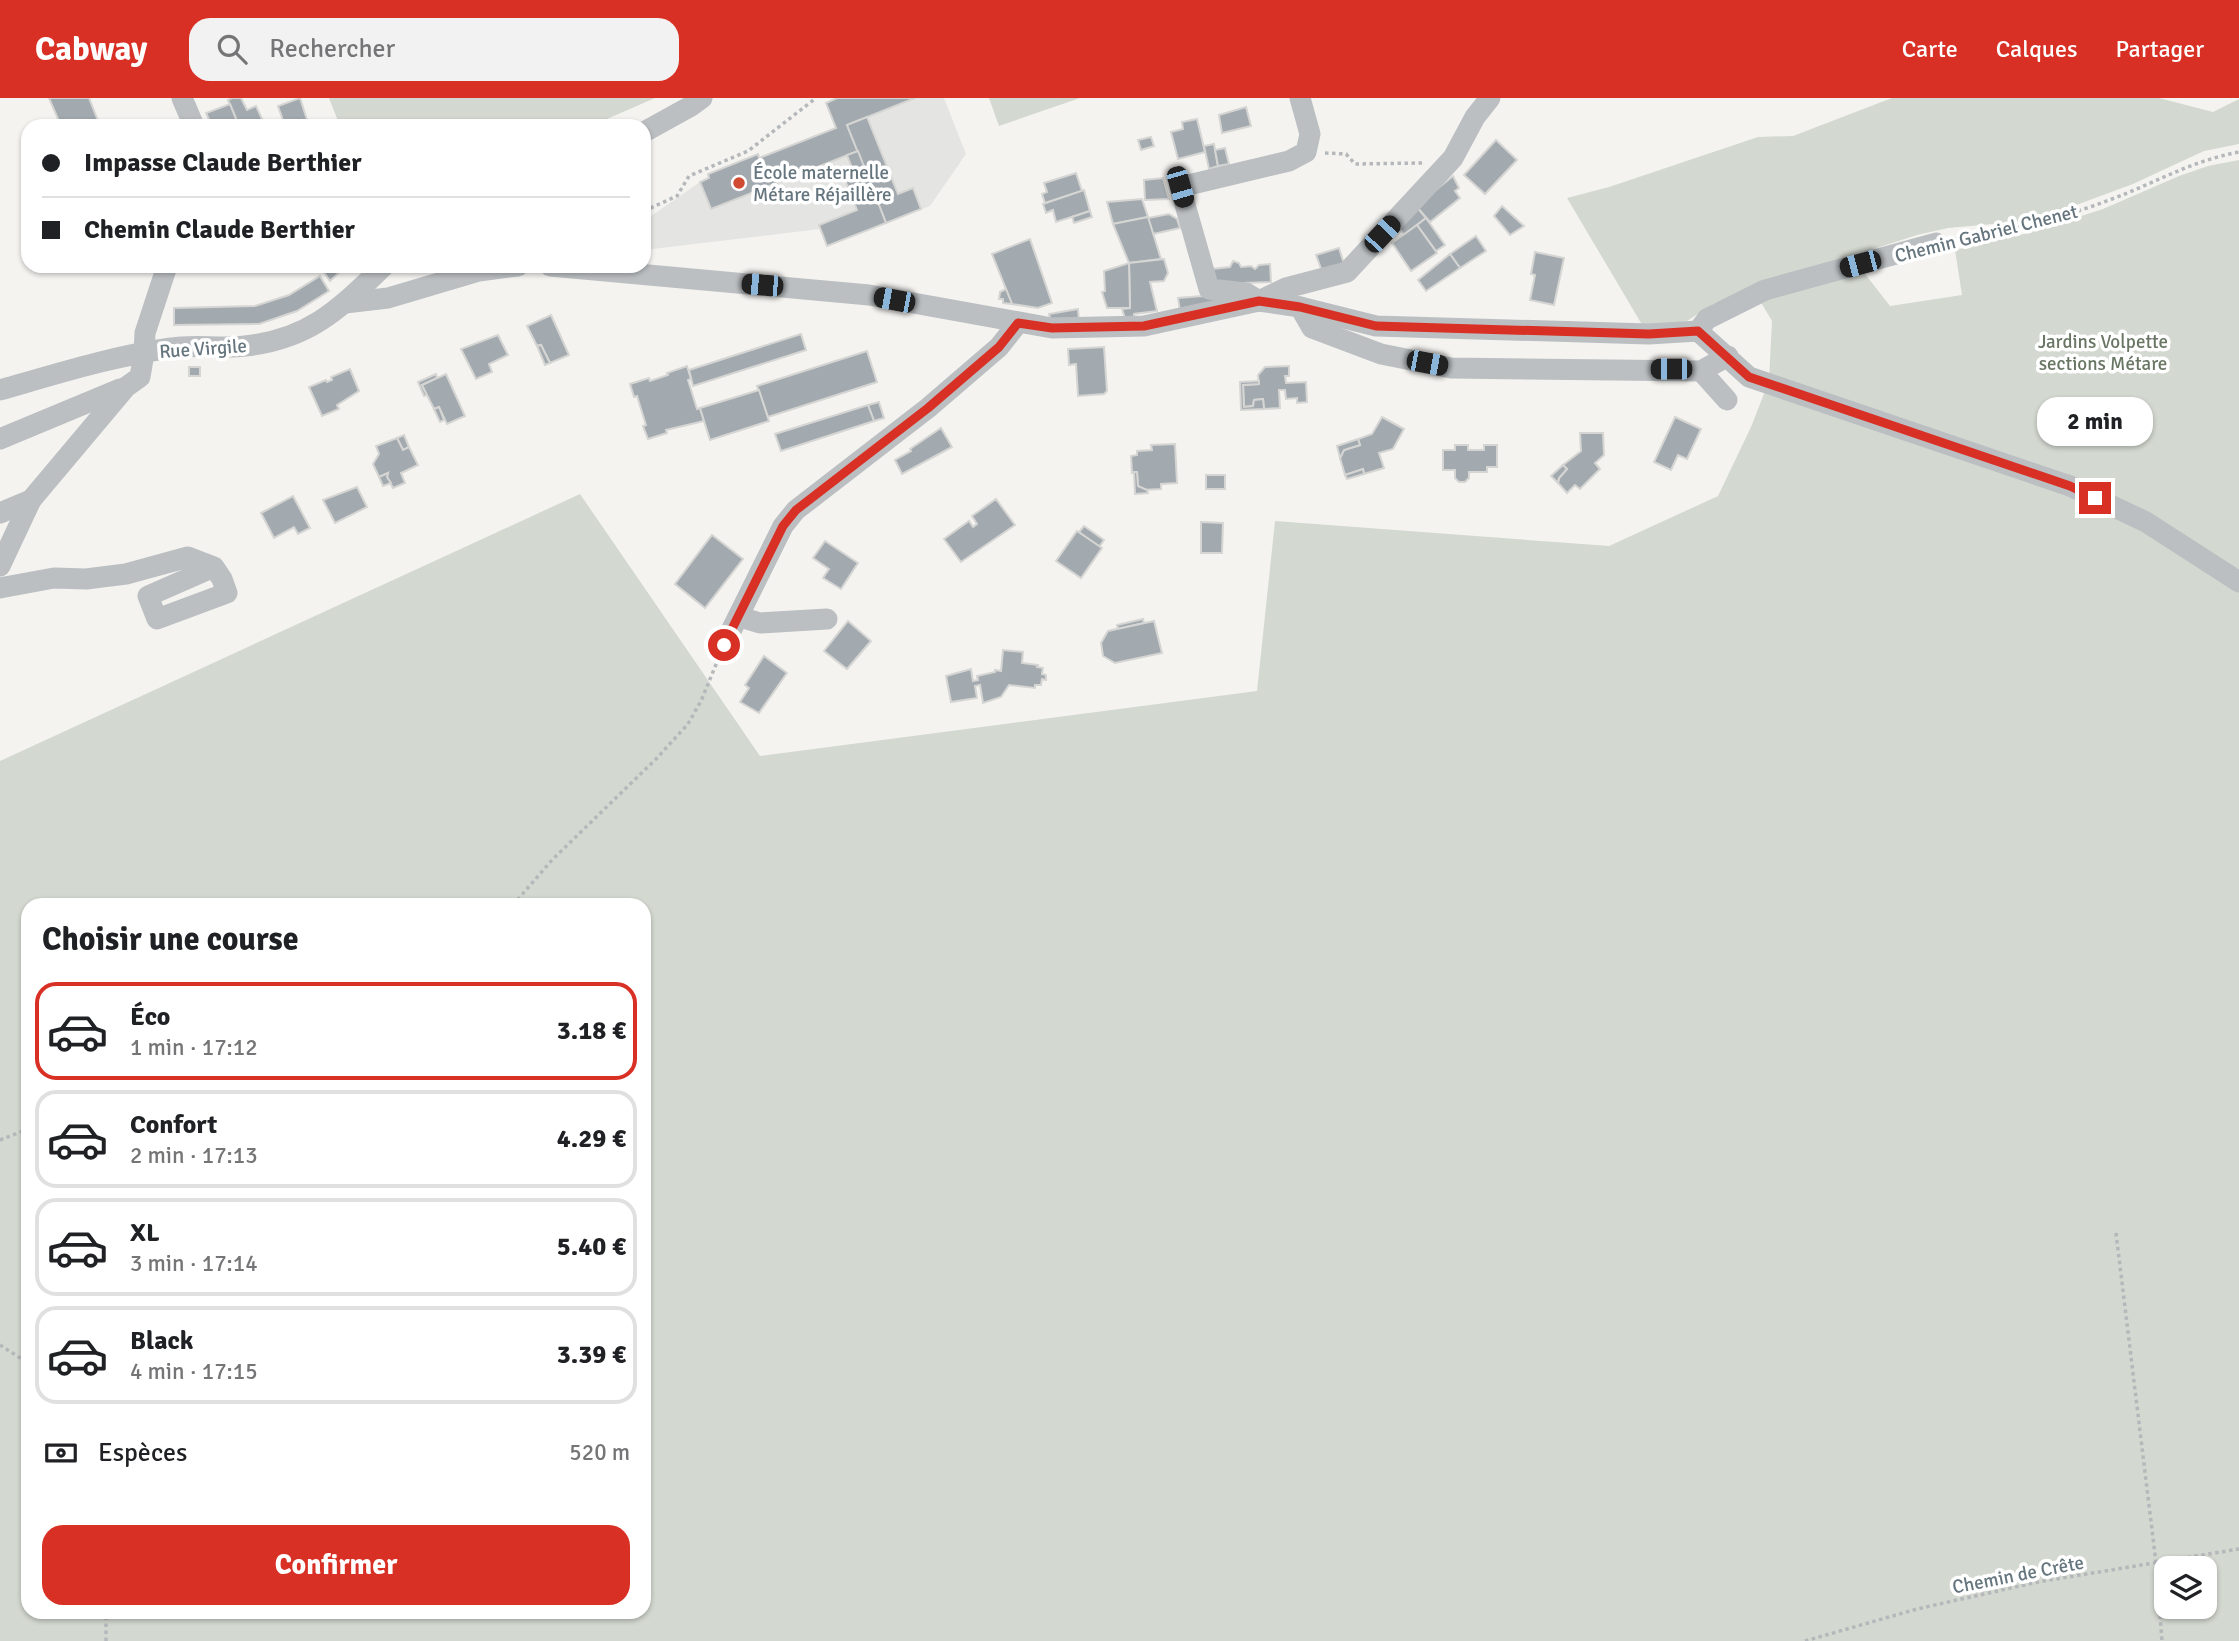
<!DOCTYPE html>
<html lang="fr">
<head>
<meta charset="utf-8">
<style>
	body { margin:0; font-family:Signika,sans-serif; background:#f2f2f2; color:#202124; height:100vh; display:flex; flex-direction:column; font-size:26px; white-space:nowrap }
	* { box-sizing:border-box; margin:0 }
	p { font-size:23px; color:#757577 }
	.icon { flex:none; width:38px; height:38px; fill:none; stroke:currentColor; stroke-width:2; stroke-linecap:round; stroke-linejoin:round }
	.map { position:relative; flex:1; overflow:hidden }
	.sheet { position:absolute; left:21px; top:800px; width:630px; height:721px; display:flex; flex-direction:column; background:#fff; border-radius:21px; box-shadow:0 2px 5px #0004 }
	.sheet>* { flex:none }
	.top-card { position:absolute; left:21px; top:21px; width:630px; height:154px; border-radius:21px; box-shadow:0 2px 5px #0004; display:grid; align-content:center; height:154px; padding:0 21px; background:#fff }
	.controls { position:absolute; left:2154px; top:1458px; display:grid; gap:14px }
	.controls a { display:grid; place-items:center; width:63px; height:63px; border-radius:14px; background:#fff; box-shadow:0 2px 5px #0004; font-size:35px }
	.end { position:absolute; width:32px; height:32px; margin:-16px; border:9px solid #d93025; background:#fff; box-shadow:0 0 0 4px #fff }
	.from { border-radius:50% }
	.bubble { position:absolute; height:49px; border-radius:21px; background:#fff; box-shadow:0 2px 5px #0004; font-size:23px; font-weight:800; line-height:49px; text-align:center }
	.car { position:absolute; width:21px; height:42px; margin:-21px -10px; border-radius:9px; box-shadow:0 0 5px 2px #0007; background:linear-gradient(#222 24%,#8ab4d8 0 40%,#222 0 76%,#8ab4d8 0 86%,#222 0) }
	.top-card b { display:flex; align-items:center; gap:24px; height:66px; font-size:26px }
	.top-card b+b { border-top:2px solid #e0e0e0 }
	.top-card i { width:18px; height:18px; background:#202124 }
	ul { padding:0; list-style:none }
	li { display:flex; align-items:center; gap:21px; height:98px; margin:0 14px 10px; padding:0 7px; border:4px solid #e0e0e0; border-radius:21px }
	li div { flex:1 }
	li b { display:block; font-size:26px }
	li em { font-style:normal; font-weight:800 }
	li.active { border-color:#d93025 }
	li>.icon { width:63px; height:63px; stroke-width:1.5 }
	h2 { padding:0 21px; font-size:32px; line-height:84px }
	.pay { display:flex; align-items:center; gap:18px; height:77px; padding:0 21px; font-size:26px }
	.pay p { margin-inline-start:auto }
	.cta { display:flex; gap:14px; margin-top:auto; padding:14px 21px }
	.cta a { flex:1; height:80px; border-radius:21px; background:#d93025; color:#fff; font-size:28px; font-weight:800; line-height:80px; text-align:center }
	header { display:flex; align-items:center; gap:42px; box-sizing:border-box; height:98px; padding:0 35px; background:#d93025; color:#fff }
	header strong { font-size:33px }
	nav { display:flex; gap:38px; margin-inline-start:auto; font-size:24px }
	.search { width:490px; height:63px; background:#f2f2f2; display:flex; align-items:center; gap:18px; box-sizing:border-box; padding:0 24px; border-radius:21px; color:#757577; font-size:26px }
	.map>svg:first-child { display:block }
	.built { fill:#e4e5e3 }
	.green { fill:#d3d8d0; fill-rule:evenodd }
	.building { fill:#a3aaaf; stroke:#d5d5d3; stroke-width:2 }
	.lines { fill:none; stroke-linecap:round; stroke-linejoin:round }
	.path { stroke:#b5b8ba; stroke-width:3.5; stroke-dasharray:3.5 3.5; stroke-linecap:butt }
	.minor { stroke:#bbbfc2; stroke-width:21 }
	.route { stroke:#d93025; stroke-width:9 }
	.poi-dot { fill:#d14b33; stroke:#fff; stroke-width:2.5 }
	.labels { text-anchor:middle; stroke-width:7; stroke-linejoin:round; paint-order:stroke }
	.poi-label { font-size:19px; fill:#65757e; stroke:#fff; text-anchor:start }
	.street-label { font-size:19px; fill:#65757e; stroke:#fff }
	.park-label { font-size:19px; fill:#697664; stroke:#fff }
</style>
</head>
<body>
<header>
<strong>Cabway</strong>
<div class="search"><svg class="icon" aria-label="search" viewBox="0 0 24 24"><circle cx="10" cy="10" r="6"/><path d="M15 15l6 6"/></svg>Rechercher</div>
<nav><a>Carte</a><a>Calques</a><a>Partager</a></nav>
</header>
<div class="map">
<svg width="2239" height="1543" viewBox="0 0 2239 1543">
	<rect width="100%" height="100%" fill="#f4f3f0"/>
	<polygon class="built" points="837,0 944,0 966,56 930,108 827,148 820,131 644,152 644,123 700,84 709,81 708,76 758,56 760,60 835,30 826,5"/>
	<g class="green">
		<polygon points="329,0 655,0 591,28 340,28"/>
		<polygon points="989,0 1080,0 999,28"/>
		<polygon points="1892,0 2159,0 2213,14 2239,1 2239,46 2204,53 2133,86 2060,113 2026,123 1948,130 1917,137 1753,190 1713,206 1687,223 1644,230 1567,100 1609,89 1758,39 1793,38"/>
		<path d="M2239,62v1481h-2239v-880l580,-267 180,262 497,-65 18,-170 334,25 109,-50 33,-69 18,-46 3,-60 -13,-22 103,-29 28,36 72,-11 -7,-45 73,-17 75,-24 76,-33 29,-10zM28,807h616v707h-616zM2166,1470h39v38h-39z"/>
	</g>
	<g class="building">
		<polygon points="49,0 89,0 100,28 61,28"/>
		<polygon points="232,0 241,0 247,12 256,8 263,23 254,28 239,28 228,2"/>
		<polygon points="300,0 309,28 285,28 278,8"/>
		<polygon points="837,0 915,0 847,27 858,53 711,111 700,84 709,80 708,76 758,56 759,60 836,30 826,5"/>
		<polygon points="230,6 239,28 212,28 206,15"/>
		<polygon points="1246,9 1251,28 1222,35 1219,17"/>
		<polygon points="867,19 898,96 913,90 921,111 886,125 847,27"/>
		<polygon points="1197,21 1205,54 1178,61 1171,34 1183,31 1182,24"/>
		<polygon points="1151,39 1154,48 1141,52 1138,42"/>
		<polygon points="1496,42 1517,62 1485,96 1464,77"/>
		<polygon points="1214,46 1218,68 1209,71 1204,48"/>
		<polygon points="1225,50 1229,66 1218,68 1215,52"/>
		<polygon points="858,53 886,125 827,148 819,127 857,112 842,74 852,70 847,57"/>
		<polygon points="1076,75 1082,93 1045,105 1042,96 1047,94 1044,85"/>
		<polygon points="1453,78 1459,90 1455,93 1460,100 1430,124 1416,108"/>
		<polygon points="1163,80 1169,101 1145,102 1144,82"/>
		<polygon points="1084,92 1090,113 1056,124 1053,112 1046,115 1043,106"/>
		<polygon points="1142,101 1148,119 1113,126 1107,104"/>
		<polygon points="1416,108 1426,120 1404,137 1397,127"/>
		<polygon points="1502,108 1524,128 1510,137 1494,118"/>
		<polygon points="1090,113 1092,119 1074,125 1072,119"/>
		<polygon points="1169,116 1177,121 1180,130 1153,136 1148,120"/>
		<polygon points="1148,119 1161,161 1129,165 1113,126"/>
		<polygon points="1426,120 1445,147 1436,153 1417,127"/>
		<polygon points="1417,127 1437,155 1411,173 1392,145"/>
		<polygon points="1476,138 1486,153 1460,170 1450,156"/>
		<polygon points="1030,141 1052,205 1038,210 1012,206 992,156"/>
		<polygon points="1339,150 1344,166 1322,173 1316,157"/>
		<polygon points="1535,154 1564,160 1554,207 1530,202 1535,177 1531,176"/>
		<polygon points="1450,156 1460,170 1426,193 1418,182"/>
		<polygon points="1164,161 1168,175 1164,183 1150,184 1157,213 1134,216 1134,219 1125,220 1122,211 1130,210 1129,165"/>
		<polygon points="1233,163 1239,165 1241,169 1251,168 1255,171 1259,167 1270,166 1271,184 1214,186 1212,171 1230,169"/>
		<polygon points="1129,165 1130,210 1107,210 1102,194 1105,193 1104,173"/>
		<polygon points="320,168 346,168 330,183"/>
		<polygon points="320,178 329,193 297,213 259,226 174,227 174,210 255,208 289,197"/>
		<polygon points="1006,191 1012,206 1003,205 1003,201 999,201 1000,194"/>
		<polygon points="1202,198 1218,200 1219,206 1180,213 1178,200"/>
		<polygon points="1078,211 1079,223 1051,224 1049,216"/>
		<polygon points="551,217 569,257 550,265 541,247 537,248 527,228"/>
		<polygon points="801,236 806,252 693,288 689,272"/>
		<polygon points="498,237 508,257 489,266 492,274 476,281 461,251"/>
		<polygon points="541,247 550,265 545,267 537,248"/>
		<polygon points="1104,249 1107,293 1104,296 1078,298 1076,266 1069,267 1068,251"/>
		<polygon points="867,253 877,284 768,319 757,288"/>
		<polygon points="687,268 691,281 688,282 697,311 700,310 704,323 666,332 667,335 648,341 643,328 646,327 637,298 634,299 630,286 649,280 650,283 668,277 667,275"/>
		<polygon points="1289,268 1289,278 1285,278 1286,285 1306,284 1307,304 1297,305 1297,300 1286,301 1285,292 1279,292 1280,310 1264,311 1263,301 1254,302 1253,308 1244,309 1243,287 1259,286 1258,277 1265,269"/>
		<rect x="189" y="269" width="11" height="9"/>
		<polygon points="350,271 359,293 337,307 339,311 322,318 309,289 326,282 327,284 332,282 331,279"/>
		<polygon points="436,276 437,280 422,287 427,297 424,298 418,284"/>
		<polygon points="446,276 465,318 447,326 439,309 434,311 422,287"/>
		<polygon points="1259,283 1259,286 1243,287 1244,309 1253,308 1254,302 1263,301 1264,311 1241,312 1240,284"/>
		<polygon points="759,292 769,323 710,342 700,310"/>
		<polygon points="879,304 884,320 874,323 868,307"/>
		<polygon points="868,307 874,323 781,353 775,336"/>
		<polygon points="439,309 444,322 440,324 434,311"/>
		<polygon points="1382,319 1404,331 1393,351 1379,355 1384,370 1364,376 1363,371 1345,377 1340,360 1344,352 1360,347 1358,341 1372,336"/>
		<polygon points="1675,319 1701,331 1687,361 1678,357 1671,372 1654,364"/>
		<polygon points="941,330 952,349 902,376 895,362 911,353 910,351"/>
		<polygon points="1580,335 1603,335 1604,357 1595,365 1600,371 1580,391 1575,387 1567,395 1558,385 1559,380 1567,371 1563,367 1581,353"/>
		<polygon points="404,337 409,349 403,352 397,340"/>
		<polygon points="397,340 403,352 409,349 418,367 401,375 405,385 393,390 387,379 388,375 379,379 373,366 379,356 376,348"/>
		<polygon points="1358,341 1360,347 1344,352 1340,360 1337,348"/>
		<polygon points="1175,346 1177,385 1161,386 1161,391 1142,392 1138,388 1137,374 1132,375 1131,358 1137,357 1137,353 1152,352 1151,347"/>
		<polygon points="1455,347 1468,347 1468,352 1484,352 1484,347 1497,347 1497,369 1487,369 1487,374 1469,374 1469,380 1465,384 1459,384 1455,380 1455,372 1443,372 1443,352 1455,352"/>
		<polygon points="1563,367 1567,371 1559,380 1558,385 1551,378"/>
		<polygon points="1363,371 1364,376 1347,381 1345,377"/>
		<polygon points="1134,374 1137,374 1138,388 1147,392 1148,395 1135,396"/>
		<polygon points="388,375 387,379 391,385 383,388 379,379"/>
		<rect x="1206" y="377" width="19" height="14"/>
		<polygon points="357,389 367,409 335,425 323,402"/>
		<polygon points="293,398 310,430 298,436 294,429 274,440 261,415"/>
		<polygon points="996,401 1015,427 961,464 944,441 969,423 973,429 977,426 972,418"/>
		<polygon points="1201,424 1223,425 1222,455 1201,455"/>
		<polygon points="1084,428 1104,442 1099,449 1079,434"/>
		<polygon points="1077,433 1102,450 1081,480 1056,463"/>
		<polygon points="712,437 743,461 705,510 675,486"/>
		<polygon points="825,443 858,465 841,491 823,480 829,471 813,460"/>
		<polygon points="1143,521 1144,525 1118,531 1117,527"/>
		<polygon points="848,523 871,543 847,571 824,553"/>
		<polygon points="1154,523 1162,555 1115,565 1103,558 1101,545 1108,533"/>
		<polygon points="1003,552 1023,554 1022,565 1038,567 1037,569 1043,570 1042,576 1046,577 1046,582 1042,581 1041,587 1035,587 1035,590 1009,587 1001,599 983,605 980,587 975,588 977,600 951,604 946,578 971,571 973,583 978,582 977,578 995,574 995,572 1001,573"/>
		<polygon points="764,558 787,575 759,615 740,604 749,590 745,587"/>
	</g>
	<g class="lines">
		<g class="path">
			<polyline points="1325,55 1346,56 1355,66 1422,65"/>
			<polyline points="644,113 677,98 689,78 748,53 816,0"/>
			<path d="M1955,141c55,-9 105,-20 157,-40 45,-17 79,-38 127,-47"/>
			<polyline points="513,807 552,762 656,661 688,626 701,603 717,564"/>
			<polyline points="0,1042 28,1031"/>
			<polyline points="2116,1135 2156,1465 2162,1543"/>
			<polyline points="0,1247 28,1265"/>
			<polyline points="106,1543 106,1514"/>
			<polyline points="1805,1543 1917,1511 2038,1484 2239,1451"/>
		</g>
		<g class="minor">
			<polyline points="182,0 194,28"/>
			<polyline points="644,34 691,8 702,0"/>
			<polyline points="550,168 869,197 1052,230 1144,228 1259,203 1300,209 1376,228 1649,236 1698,233 1749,279 2070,388 2146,424 2239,484"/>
			<polyline points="1259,203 1246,195 1209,191 1180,89 1289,63 1306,54 1310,36 1300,0"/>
			<polyline points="1259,203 1286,190 1347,174 1453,60 1475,19 1490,0"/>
			<polyline points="345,205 388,200 479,173 518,168"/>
			<polyline points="1300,209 1312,230 1381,256 1451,270 1701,273 1728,258"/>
			<polyline points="1698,233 1707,221 1765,192 1936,145"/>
			<polyline points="1701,273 1727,302"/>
			<path d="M0,292c56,-16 113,-34 171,-42 24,-4 50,1 74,-2 65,-7 94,-37 139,-80"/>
			<polyline points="0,341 120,291"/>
			<polyline points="0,415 31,402"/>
			<polyline points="0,468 31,402 126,289 140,279 144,255 145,235 167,168"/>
			<polyline points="0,490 54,480 86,481 126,476 188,459 214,469 222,481 227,495 157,521 148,498 214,469"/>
			<polyline points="740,519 760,525 827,521"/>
			<polyline points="724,547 783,428 796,412 928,310 999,249 1018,225"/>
		</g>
	</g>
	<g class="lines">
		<polyline class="route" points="724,547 783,428 796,412 928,310 999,249 1018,225 1052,230 1144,228 1259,203 1300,209 1376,228 1649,236 1698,233 1749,279 2070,388 2095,400"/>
	</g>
	<circle class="poi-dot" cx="739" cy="85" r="7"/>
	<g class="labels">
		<g class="poi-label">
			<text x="753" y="81">École maternelle<tspan x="753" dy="22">Métare Réjaillère</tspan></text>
		</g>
		<g class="street-label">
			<text transform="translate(1986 135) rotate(-14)" y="7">Chemin Gabriel Chenet</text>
			<text transform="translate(203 250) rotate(-4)" y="7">Rue Virgile</text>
			<text transform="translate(2018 1476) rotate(-11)" y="7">Chemin de Crête</text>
		</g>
		<g class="park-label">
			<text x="2103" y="250">Jardins Volpette<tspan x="2103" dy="22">sections Métare</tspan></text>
		</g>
	</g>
</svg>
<div class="controls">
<a><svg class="icon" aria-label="layers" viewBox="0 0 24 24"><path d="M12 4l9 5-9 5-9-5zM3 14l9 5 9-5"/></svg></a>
</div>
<i class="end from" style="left:724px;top:547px"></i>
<i class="end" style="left:2095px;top:400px"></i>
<div class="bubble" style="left:2037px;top:299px;width:116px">2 min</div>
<i class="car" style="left:1180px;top:89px;rotate:164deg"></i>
<i class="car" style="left:1382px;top:136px;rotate:43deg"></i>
<i class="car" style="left:1860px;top:166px;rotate:255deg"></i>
<i class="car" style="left:762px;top:187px;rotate:275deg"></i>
<i class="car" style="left:894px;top:202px;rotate:281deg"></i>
<i class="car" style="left:1427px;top:265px;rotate:101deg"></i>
<i class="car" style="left:1671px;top:271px;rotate:270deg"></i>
<div class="top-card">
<b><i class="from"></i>Impasse Claude Berthier</b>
<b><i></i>Chemin Claude Berthier</b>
</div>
<section class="sheet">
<h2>Choisir une course</h2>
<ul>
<li class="active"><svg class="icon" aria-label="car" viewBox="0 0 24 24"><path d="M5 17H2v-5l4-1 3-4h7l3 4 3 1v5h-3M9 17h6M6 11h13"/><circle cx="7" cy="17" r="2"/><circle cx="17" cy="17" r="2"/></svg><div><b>Éco</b><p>1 min · 17:12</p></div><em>3.18 €</em></li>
<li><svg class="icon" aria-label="car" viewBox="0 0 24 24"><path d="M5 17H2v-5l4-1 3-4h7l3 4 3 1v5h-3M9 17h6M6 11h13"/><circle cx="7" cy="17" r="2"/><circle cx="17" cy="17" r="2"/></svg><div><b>Confort</b><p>2 min · 17:13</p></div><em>4.29 €</em></li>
<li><svg class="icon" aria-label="car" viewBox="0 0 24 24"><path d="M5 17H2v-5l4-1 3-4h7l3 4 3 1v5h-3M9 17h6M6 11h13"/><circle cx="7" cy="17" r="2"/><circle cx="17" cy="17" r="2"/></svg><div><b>XL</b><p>3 min · 17:14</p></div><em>5.40 €</em></li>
<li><svg class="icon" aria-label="car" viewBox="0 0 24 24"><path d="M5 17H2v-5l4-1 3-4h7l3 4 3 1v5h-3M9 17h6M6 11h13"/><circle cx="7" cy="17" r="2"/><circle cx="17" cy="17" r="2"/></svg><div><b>Black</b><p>4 min · 17:15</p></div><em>3.39 €</em></li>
</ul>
<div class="pay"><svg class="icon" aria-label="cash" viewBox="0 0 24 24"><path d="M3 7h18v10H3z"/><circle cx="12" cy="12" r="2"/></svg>Espèces<p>520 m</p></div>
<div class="cta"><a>Confirmer</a></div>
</section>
</div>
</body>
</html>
